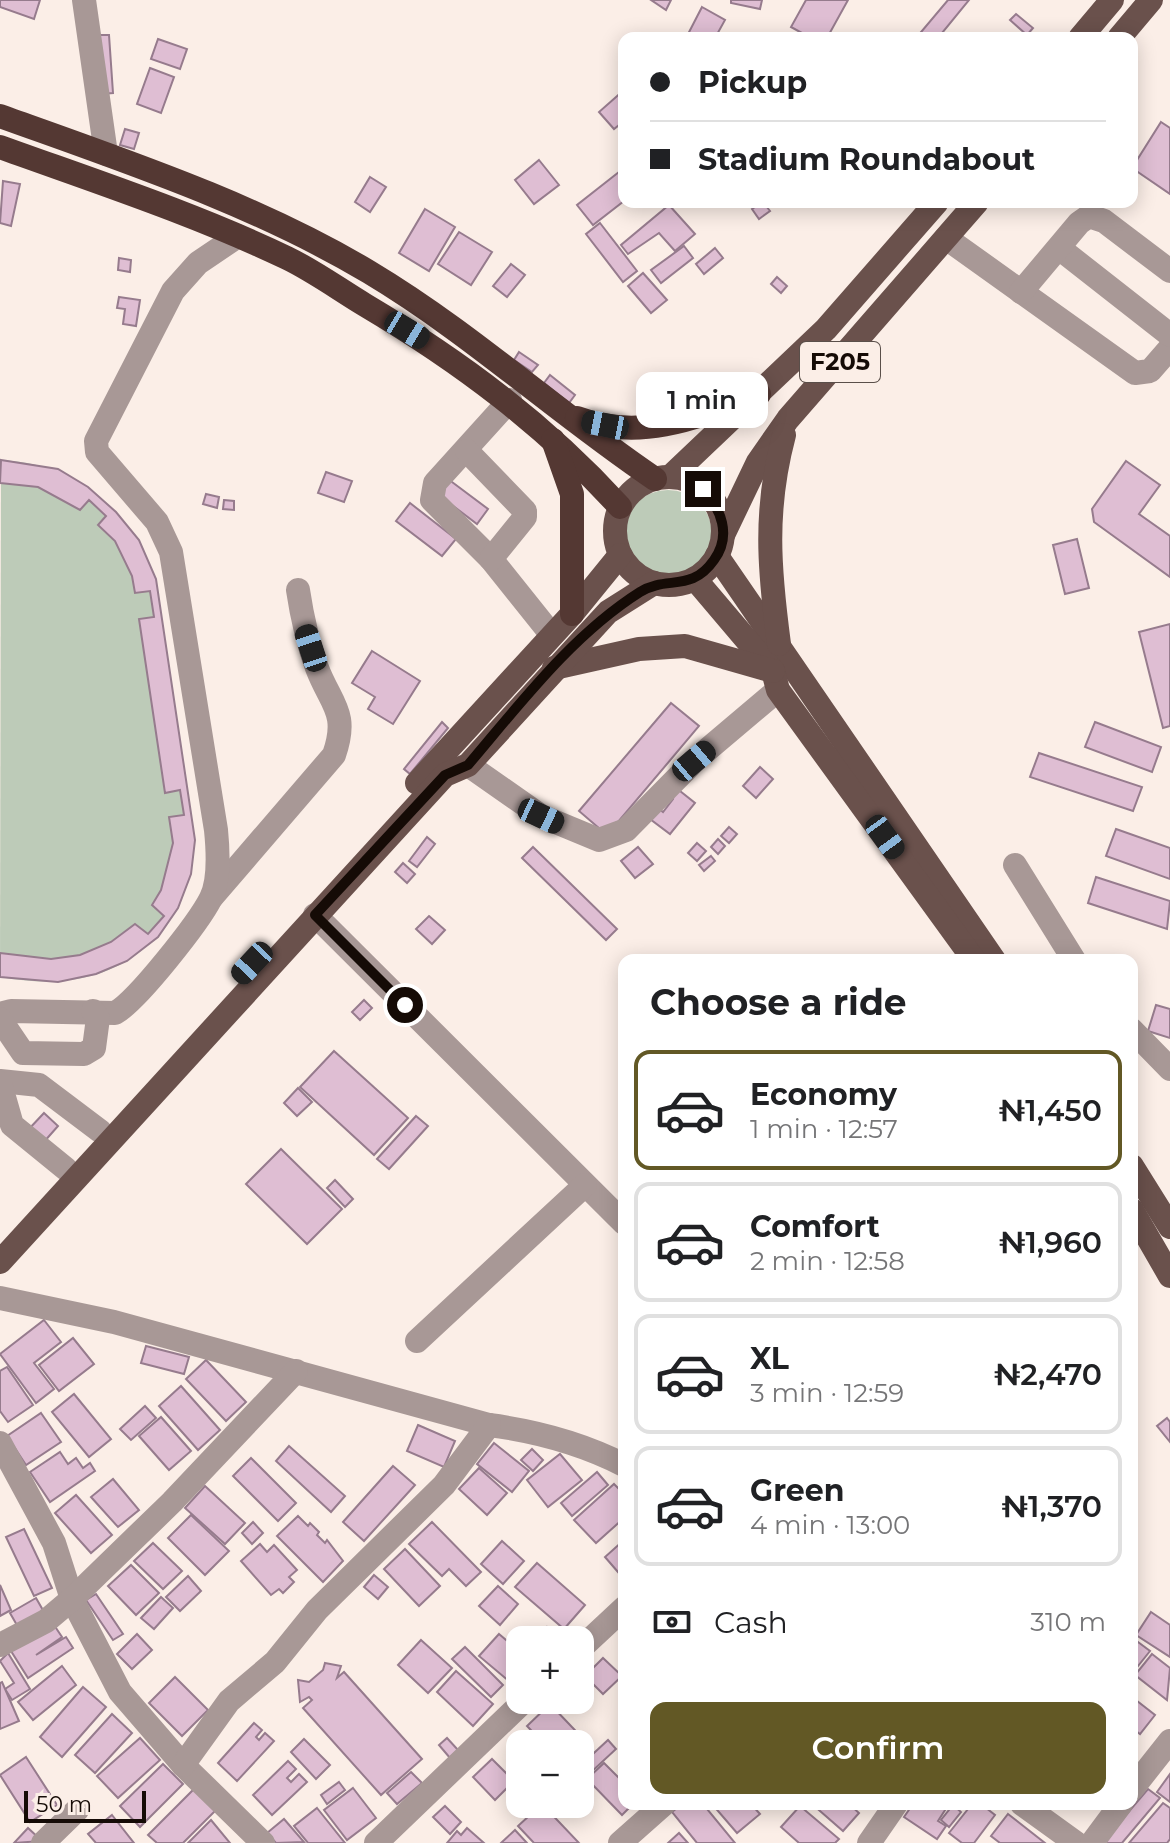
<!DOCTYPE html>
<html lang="en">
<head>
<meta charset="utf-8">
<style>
	body { margin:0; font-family:Montserrat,sans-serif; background:#f6f6f6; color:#202124; height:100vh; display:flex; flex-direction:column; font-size:30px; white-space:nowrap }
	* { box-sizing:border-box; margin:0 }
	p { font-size:26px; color:#757577 }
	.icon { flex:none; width:44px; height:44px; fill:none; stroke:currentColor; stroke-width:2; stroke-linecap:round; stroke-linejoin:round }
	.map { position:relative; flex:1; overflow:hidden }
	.drawer { position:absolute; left:618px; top:954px; width:520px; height:856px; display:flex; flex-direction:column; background:#fff; border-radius:16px; box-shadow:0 4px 20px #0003 }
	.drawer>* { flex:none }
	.guide { position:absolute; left:618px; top:32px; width:520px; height:176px; border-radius:16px; box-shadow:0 4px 20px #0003; display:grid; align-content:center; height:176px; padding:0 32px; background:#fff }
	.buttons { position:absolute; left:506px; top:1626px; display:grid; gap:16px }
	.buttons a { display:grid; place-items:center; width:88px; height:88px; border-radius:16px; background:#fff; box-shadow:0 4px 20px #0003; font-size:40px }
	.scale { position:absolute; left:24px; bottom:20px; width:122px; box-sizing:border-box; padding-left:8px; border:4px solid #150b06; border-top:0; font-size:22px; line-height:28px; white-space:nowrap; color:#150b06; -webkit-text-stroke:6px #fbeee7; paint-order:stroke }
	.end { position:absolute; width:36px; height:36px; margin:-18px; border:10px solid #150b06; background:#fff; box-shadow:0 0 0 4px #fff }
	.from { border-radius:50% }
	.bubble { position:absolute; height:56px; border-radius:16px; background:#fff; box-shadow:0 4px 20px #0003; font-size:26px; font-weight:600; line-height:56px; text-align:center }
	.car { position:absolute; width:24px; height:48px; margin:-24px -12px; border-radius:10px; box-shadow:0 0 6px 2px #0007; background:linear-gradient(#222 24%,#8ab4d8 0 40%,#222 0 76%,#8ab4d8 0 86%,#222 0) }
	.guide b { display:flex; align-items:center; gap:28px; height:76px; font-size:30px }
	.guide b+b { border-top:2px solid #e0e0e0 }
	.guide i { width:20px; height:20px; background:#202124 }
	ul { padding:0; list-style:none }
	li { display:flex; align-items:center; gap:24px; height:120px; margin:0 16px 12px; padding:0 16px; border:4px solid #e0e0e0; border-radius:16px }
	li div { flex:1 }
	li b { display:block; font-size:30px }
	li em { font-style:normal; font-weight:600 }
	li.active { border-color:#625825 }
	li>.icon { width:72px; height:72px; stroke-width:1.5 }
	h2 { padding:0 32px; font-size:36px; line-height:96px }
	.pay { display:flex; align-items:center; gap:20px; height:88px; padding:0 32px; font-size:30px }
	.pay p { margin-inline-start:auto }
	.action { display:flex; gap:16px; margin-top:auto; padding:16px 32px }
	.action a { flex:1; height:92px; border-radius:16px; background:#625825; color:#fff; font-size:32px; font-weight:600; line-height:92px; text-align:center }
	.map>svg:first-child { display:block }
	.green { fill:#bdcbb8 }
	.building { fill:#dfbed3; stroke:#967b8d; stroke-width:2 }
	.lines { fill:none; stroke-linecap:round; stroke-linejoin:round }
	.minor { stroke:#a89896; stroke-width:24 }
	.major { stroke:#6a514c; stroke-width:24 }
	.highway { stroke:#543833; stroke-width:24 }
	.route { stroke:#150b06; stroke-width:10 }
	.labels { text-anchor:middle; stroke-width:6; stroke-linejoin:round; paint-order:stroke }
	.shield { fill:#fbeee7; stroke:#5a4f4a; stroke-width:2 }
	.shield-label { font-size:24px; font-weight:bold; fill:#150b06 }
</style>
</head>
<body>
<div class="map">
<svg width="1170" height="1843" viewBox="0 0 1170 1843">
	<rect width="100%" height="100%" fill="#fbeee7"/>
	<g class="green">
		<path d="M1,460c80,4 124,49 155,119l39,261c-14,109 -87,157 -195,137z"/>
		<circle cx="668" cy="534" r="44"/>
	</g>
	<g class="building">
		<polygon points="0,0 40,0 34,19 0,7"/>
		<polygon points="651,0 671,0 666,10"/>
		<polygon points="731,0 762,0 760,9 731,3"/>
		<polygon points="806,0 848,0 827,38 811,38 791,27"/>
		<polygon points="948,0 969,0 938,38 916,38"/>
		<polygon points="702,7 725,20 715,38 686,38"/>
		<polygon points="1016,14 1033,28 1027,35 1010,20"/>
		<polygon points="97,35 109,35 113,93 101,94"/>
		<polygon points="158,39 187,49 180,69 151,59"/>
		<polygon points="150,68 174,77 161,113 137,104"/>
		<polygon points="624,90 624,121 614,129 599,112"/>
		<polygon points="1161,122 1170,128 1170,194 1132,168"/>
		<polygon points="125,129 139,133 134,149 120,145"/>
		<polygon points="539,160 559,185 534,204 515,180"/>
		<polygon points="624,168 624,201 593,225 577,205"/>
		<polygon points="370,177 386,187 370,212 355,202"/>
		<polygon points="3,181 20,184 11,226 0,223"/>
		<polygon points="763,202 770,211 759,219 752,209"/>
		<polygon points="669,205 695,234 675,251 659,233 628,254 621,245"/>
		<polygon points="425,209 455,227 429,271 399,253"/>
		<polygon points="600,223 637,271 623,282 586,234"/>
		<polygon points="459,232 492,252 471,285 438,264"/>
		<polygon points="684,246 693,258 661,283 651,270"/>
		<polygon points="715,248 723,258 704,274 696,264"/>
		<polygon points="119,258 131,260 130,272 118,270"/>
		<polygon points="511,264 525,275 507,297 493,286"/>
		<polygon points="643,273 667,300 651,313 628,286"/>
		<polygon points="777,277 787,286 781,293 771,284"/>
		<polygon points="119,297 140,300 136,326 123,324 125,309 117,308"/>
		<polygon points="519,352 538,365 532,372 514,360"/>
		<polygon points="550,375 575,395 569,403 544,383"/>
		<polygon points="1,460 58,469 88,487 116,512 139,540 156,579 195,840 191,874 178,908 158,937 127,961 96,974 58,982 0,977 0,953 51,959 80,955 111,942 135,924 148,934 164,916 152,905 161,890 173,843 169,817 184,815 180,790 165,793 139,619 154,617 150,591 135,593 132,576 115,541 98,525 106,516 89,500 80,510 38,487 0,483"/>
		<polygon points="1126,461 1160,485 1139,514 1170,536 1170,577 1094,522 1092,509"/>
		<polygon points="326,472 352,481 344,502 318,493"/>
		<polygon points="448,479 488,509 477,524 436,493"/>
		<polygon points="206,494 219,497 217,508 203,504"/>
		<polygon points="224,500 234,501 234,510 223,509"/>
		<polygon points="410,503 456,539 442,556 396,521"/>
		<polygon points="1077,539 1089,588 1065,594 1053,545"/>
		<polygon points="1170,624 1170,726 1163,728 1139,632"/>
		<polygon points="372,651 420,681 393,724 368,709 375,697 352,683"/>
		<polygon points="671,703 699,726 607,835 579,811"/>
		<polygon points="442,722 448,728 410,774 404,769"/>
		<polygon points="1095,722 1161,747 1152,772 1085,747"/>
		<polygon points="1039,753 1142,787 1133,811 1030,777"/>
		<polygon points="760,767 773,779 756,798 743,786"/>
		<polygon points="675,787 695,803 670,834 650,819 658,808 663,812 673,799"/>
		<polygon points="729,827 737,834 729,843 721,836"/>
		<polygon points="1116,829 1170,848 1170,879 1106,856"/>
		<polygon points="427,837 435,844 417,867 409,861"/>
		<polygon points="718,839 725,846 718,854 711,847"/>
		<polygon points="697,843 706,851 697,861 688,853"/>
		<polygon points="533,847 617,929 606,940 522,858"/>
		<polygon points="638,847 653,864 635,878 621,861"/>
		<polygon points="711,856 715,861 704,871 699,865"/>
		<polygon points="403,863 415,874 407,883 395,872"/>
		<polygon points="1096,877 1170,901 1167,929 1088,903"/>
		<polygon points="429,916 445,930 432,944 416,929"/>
		<polygon points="364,1000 372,1008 360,1020 352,1012"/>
		<polygon points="1156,1005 1170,1009 1170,1038 1148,1031"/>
		<polygon points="334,1051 408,1118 374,1155 300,1087"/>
		<polygon points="298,1088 312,1102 297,1116 284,1103"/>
		<polygon points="44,1113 58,1126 43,1143 28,1130"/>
		<polygon points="416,1116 428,1126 389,1169 377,1159"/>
		<polygon points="281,1149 342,1209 307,1244 246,1184"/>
		<polygon points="335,1180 353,1199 345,1207 327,1188"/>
		<polygon points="44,1320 61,1342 34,1363 54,1389 36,1403 0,1354"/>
		<polygon points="73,1338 94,1364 59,1391 39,1365"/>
		<polygon points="146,1346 189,1357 184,1374 141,1363"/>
		<polygon points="206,1360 246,1402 226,1421 186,1379"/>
		<polygon points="7,1367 33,1405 8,1422 0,1411 0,1371"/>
		<polygon points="181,1386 220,1430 198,1450 159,1406"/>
		<polygon points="74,1394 111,1439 89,1457 52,1412"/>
		<polygon points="145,1406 156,1418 131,1440 120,1429"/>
		<polygon points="41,1413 61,1442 26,1465 7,1436"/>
		<polygon points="161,1417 191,1451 169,1470 139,1436"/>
		<polygon points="1167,1418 1170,1422 1170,1442 1157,1426"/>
		<polygon points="418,1425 455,1441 444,1467 407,1451"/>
		<polygon points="494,1443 529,1471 512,1492 477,1464"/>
		<polygon points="289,1446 345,1496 331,1512 276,1461"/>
		<polygon points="532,1449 543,1460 533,1471 521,1460"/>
		<polygon points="60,1452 68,1464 76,1458 83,1468 90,1463 95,1471 50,1502 30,1472"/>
		<polygon points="560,1454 582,1480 548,1507 527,1480"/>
		<polygon points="251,1458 296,1503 278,1521 233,1476"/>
		<polygon points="393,1466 415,1485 364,1541 343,1522"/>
		<polygon points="479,1468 507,1493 487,1515 459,1489"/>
		<polygon points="597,1472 608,1485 572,1516 561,1503"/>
		<polygon points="113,1479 139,1510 118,1527 91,1497"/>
		<polygon points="614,1484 624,1494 624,1518 596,1543 574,1520"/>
		<polygon points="205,1486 245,1523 225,1544 185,1508"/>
		<polygon points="76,1495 112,1535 91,1553 55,1513"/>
		<polygon points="191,1515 229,1551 205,1575 168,1538"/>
		<polygon points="298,1516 308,1526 310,1523 319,1532 317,1535 325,1543 327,1540 343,1561 323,1582 277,1536"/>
		<polygon points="253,1522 263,1533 252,1544 242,1533"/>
		<polygon points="432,1522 481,1572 466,1586 449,1569 442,1576 409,1544"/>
		<polygon points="24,1529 52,1588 34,1596 6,1537"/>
		<polygon points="624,1540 624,1579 605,1557"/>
		<polygon points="502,1541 524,1561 503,1584 481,1564"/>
		<polygon points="153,1543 182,1571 163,1589 134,1561"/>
		<polygon points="260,1544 267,1552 274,1545 297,1570 289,1577 294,1582 283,1593 279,1589 271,1595 241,1561"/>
		<polygon points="405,1549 440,1586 419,1606 384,1569"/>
		<polygon points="537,1563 585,1605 564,1629 515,1587"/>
		<polygon points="131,1565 159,1593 136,1615 108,1586"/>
		<polygon points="374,1575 388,1587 378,1599 364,1587"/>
		<polygon points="188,1576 201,1591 180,1611 166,1597"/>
		<polygon points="0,1585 11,1610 0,1616"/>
		<polygon points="498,1586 518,1604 500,1625 479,1606"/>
		<polygon points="96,1594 123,1634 113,1640 86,1600"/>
		<polygon points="161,1597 173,1608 154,1629 141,1618"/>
		<polygon points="36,1598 44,1612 18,1627 10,1613"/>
		<polygon points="1151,1612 1170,1625 1170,1657 1136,1635"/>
		<polygon points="54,1625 62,1637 36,1655 66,1637 73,1648 28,1678 11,1651"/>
		<polygon points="547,1627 562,1640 536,1640"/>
		<polygon points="137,1634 152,1650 132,1669 117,1654"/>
		<polygon points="499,1634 520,1652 520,1671 510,1682 479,1656"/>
		<polygon points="421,1640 452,1668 428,1693 398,1665"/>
		<polygon points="1138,1642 1150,1651 1134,1671 1132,1650"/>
		<polygon points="465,1647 503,1685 491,1697 452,1659"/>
		<polygon points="8,1653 30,1689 12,1700 5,1689 14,1683 0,1661"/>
		<polygon points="1152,1654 1170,1668 1167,1700 1135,1675"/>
		<polygon points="603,1658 622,1676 603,1694 585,1676"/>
		<polygon points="325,1663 341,1666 337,1678 344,1672 422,1759 381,1795 303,1708 312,1700 309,1697 300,1702 298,1680 309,1682 323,1670"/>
		<polygon points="62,1666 76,1685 33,1720 18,1702"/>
		<polygon points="456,1671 493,1704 473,1726 437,1692"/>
		<polygon points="175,1677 208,1710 182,1736 149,1703"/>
		<polygon points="2,1682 19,1721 0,1729 0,1683"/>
		<polygon points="83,1687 106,1707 62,1757 40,1737"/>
		<polygon points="1132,1697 1155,1715 1140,1734 1132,1728"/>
		<polygon points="550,1704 591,1747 580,1758 580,1744 544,1744 527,1726"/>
		<polygon points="112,1714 132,1733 95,1773 75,1755"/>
		<polygon points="254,1723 262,1730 256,1737 259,1740 265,1733 274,1741 237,1781 218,1763"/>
		<polygon points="140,1738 160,1760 118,1798 97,1776"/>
		<polygon points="447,1738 458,1750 450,1758 439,1745"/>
		<polygon points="304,1739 330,1765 316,1779 291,1752"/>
		<polygon points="608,1740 616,1749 587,1776 580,1766"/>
		<polygon points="26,1757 57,1805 30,1822 0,1775"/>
		<polygon points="492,1759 514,1781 495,1800 473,1777"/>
		<polygon points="288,1761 296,1769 287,1778 291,1782 299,1774 307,1782 272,1815 253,1795"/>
		<polygon points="604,1763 624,1783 624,1804 633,1804 622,1815 587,1779"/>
		<polygon points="163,1764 183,1784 140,1827 120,1806"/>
		<polygon points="411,1772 422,1783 397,1804 387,1793"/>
		<polygon points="1170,1774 1170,1802 1157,1792"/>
		<polygon points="339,1782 345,1790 327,1804 321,1795"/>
		<polygon points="353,1788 376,1818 347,1840 324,1810"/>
		<polygon points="194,1789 216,1810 183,1843 157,1843 148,1835"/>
		<polygon points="1148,1789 1160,1798 1122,1843 1102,1843"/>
		<polygon points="1163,1803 1170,1808 1170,1839 1167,1843 1129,1843"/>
		<polygon points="542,1804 579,1843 534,1843 518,1826"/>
		<polygon points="682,1804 703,1804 735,1843 697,1843 672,1812"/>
		<polygon points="712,1804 751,1804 760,1814 737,1833"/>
		<polygon points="812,1804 849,1804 859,1813 843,1831"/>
		<polygon points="913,1804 949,1804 938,1821 946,1826 937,1839 904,1817"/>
		<polygon points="972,1804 981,1804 995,1815 974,1843 962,1843 949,1833"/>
		<polygon points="953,1805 961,1812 949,1827 941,1820"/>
		<polygon points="445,1806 461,1822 450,1834 433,1817"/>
		<polygon points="800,1806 839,1839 835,1843 799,1843 781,1827"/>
		<polygon points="317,1808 345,1843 308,1843 294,1826"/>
		<polygon points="1008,1814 1045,1843 1000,1843 991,1836"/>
		<polygon points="112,1815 134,1843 96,1843 88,1834"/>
		<polygon points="284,1819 304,1842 276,1843 267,1833"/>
		<polygon points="211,1820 230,1843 188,1843"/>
		<polygon points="28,1828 42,1841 14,1843"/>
		<polygon points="467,1828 484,1843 447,1843 457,1831 461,1835"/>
		<polygon points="515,1830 527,1843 501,1843"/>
		<polygon points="679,1833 688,1843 668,1843"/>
	</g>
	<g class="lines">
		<g class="minor">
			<polyline points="84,0 106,154"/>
			<polyline points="946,238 1135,373 1150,371 1170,348"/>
			<polyline points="1059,248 1170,335"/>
			<polyline points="1021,292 1079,223 1089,216 1104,221 1170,271"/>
			<polyline points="510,400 435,483 432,500 491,559 551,634"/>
			<polyline points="467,451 525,511 525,517 491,559"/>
			<polyline points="468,765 541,816 599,840 626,830 694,761 778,690"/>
			<polyline points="1015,865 1074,960"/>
			<path d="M212,897l122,-142c15,-43 -3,-50 -17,-87 -9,-25 -15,-51 -19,-78"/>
			<polyline points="315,915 624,1223"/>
			<path d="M0,1014l11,-3 104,2c22,-12 84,-91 96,-115 9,-18 7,-48 5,-68l-45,-278 -14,-30 -60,-70 -1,-11 77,-150 25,-28 40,-27"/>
			<polyline points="0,1019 23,1053 84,1054 94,1048 98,1018 93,1011"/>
			<polyline points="1132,1030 1170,1069"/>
			<polyline points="0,1081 39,1085 100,1131"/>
			<polyline points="0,1083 12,1125 66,1169"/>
			<path d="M0,1298l114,24 375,103c46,6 94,19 135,40"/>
			<polyline points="417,1341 585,1185"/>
			<polyline points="0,1443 54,1543 72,1599 120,1692 183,1765 263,1843"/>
			<polyline points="0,1645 46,1621 72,1599 172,1502 296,1371"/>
			<polyline points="580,1649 624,1608"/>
			<polyline points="183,1765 229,1701 275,1662 317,1610 444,1485 489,1425"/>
			<polyline points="1132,1789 1170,1741"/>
			<polyline points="1022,1804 1076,1843"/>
			<polyline points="43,1843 77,1810"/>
			<polyline points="376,1843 525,1700"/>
			<polyline points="620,1843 664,1804"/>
			<polyline points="869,1843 896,1804"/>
			<polyline points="1092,1843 1121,1804"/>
		</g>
		<g class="major">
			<polyline points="1080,38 1112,0"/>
			<polyline points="1119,38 1151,0"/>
			<circle cx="669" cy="531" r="54"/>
			<polyline points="670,477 826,329 937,202"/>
			<polyline points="723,535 758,462 788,419 977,202"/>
			<polyline points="717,556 994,960"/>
			<polyline points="695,579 773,671 778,690 974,960"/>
			<path d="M779,644c-10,-75 -15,-134 5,-209"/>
			<polyline points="554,668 639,649 685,646 773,671"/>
			<polyline points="417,783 572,614 620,555"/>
			<polyline points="1132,1166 1170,1227"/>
			<polyline points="1132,1210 1170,1276"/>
			<polyline points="0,1262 445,775 468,765 608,612 654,583"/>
		</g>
		<g class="highway">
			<path d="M0,116c125,45 255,88 369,156 102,61 188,141 286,207"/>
			<path d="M0,147c97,35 195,67 287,111 27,13 53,32 78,47 96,57 180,120 255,202"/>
			<path d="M577,418c64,24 122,-1 182,-24"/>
			<polyline points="553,440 572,494 572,614"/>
		</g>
	</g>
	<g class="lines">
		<path class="route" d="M405,1005l-90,-90 130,-140 23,-10c52,-61 104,-130 172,-173 27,-17 51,1 74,-32 18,-25 7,-51 -11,-71"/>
	</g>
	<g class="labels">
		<rect class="shield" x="800" y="342" width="80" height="40" rx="6"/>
		<g class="shield-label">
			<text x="840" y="370">F205</text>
		</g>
	</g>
</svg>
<div class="buttons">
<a>+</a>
<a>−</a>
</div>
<div class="scale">50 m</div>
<i class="end from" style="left:405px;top:1005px"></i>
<i class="end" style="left:703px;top:489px"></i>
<div class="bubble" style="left:636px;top:372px;width:132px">1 min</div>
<i class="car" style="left:407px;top:330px;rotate:121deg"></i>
<i class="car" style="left:605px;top:425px;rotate:281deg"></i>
<i class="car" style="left:311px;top:648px;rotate:342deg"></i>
<i class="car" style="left:694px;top:761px;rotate:50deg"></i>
<i class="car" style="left:541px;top:816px;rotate:115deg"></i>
<i class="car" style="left:885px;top:837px;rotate:144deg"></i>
<i class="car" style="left:252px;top:963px;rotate:223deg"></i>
<div class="guide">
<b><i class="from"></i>Pickup</b>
<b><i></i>Stadium Roundabout</b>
</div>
<section class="drawer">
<h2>Choose a ride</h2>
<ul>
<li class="active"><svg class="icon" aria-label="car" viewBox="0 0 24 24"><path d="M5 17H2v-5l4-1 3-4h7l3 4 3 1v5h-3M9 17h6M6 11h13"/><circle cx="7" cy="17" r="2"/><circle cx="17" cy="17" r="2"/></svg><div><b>Economy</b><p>1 min · 12:57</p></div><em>₦1,450</em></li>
<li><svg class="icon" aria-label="car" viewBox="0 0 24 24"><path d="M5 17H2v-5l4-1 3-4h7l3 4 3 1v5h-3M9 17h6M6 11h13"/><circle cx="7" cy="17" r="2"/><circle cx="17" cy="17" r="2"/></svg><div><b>Comfort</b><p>2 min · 12:58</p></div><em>₦1,960</em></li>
<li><svg class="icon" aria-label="car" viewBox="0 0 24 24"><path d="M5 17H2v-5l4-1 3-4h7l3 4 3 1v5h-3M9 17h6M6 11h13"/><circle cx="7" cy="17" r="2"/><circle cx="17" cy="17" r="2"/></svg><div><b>XL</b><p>3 min · 12:59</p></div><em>₦2,470</em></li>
<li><svg class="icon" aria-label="car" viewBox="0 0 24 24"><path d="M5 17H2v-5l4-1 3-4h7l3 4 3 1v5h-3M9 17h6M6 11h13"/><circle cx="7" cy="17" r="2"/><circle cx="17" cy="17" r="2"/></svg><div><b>Green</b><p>4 min · 13:00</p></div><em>₦1,370</em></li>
</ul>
<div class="pay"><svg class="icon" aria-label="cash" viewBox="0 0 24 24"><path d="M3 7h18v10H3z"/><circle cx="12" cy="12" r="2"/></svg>Cash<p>310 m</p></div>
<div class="action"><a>Confirm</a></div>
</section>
</div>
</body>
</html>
